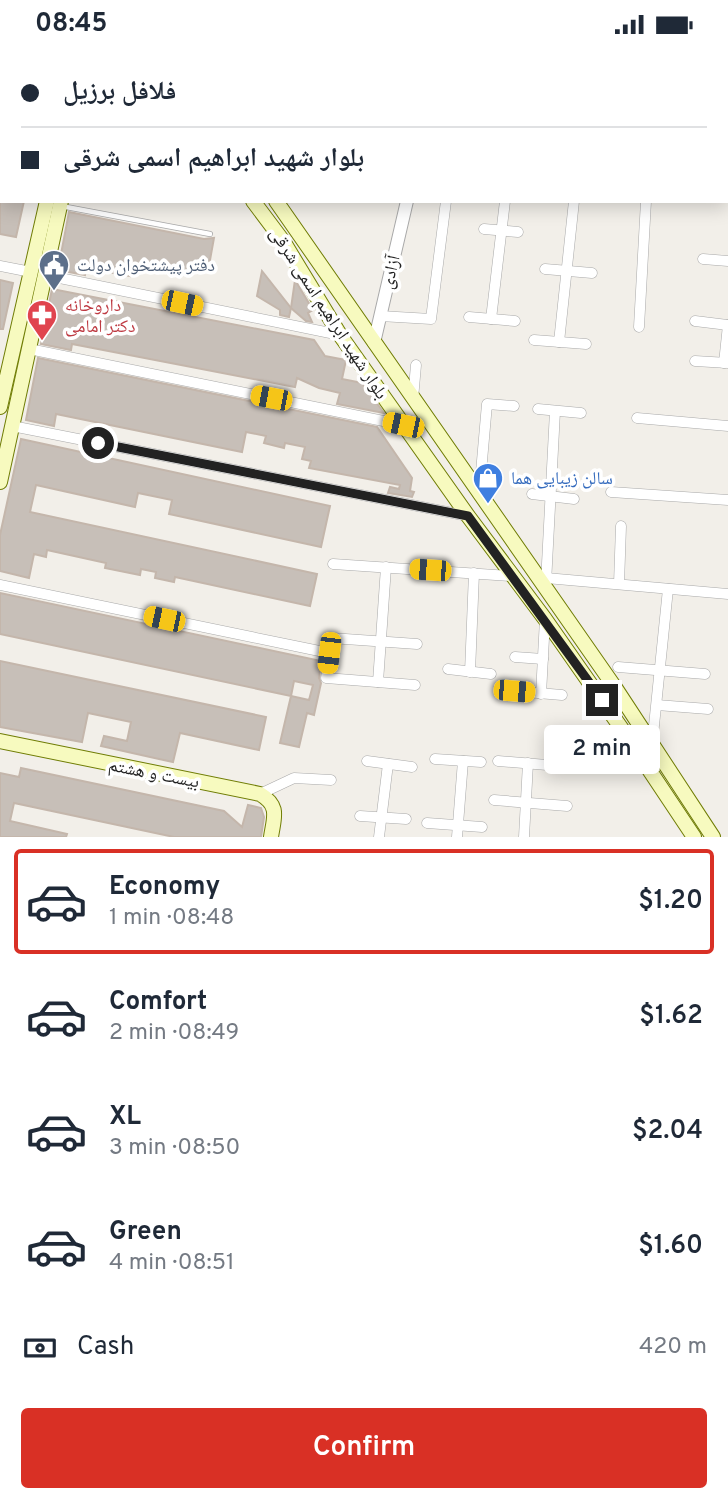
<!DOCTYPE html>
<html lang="en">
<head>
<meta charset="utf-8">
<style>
	body { margin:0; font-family:Overpass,"Noto Naskh Arabic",sans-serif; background:#f2f2f3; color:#1f2937; height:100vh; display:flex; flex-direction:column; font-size:26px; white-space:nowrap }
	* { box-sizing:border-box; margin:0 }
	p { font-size:23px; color:#747a83 }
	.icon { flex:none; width:38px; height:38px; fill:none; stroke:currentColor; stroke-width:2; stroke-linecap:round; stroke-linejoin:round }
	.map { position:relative; height:788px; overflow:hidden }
	.panel { display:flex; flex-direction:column; background:#fff; flex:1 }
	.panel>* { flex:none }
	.hud { position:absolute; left:0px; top:0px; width:728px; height:154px; box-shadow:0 4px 18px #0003; display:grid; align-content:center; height:154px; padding:0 21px; background:#fff }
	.end { position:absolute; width:32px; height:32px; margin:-16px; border:9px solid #222; background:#fff; box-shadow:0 0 0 4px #fff }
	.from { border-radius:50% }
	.bubble { position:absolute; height:49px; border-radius:7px; background:#fff; box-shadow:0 4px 18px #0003; font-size:23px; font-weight:600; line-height:49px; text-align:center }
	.car { position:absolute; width:21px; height:42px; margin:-21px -10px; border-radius:9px; box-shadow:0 0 5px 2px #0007; background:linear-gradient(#f5c518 24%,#345 0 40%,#f5c518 0 76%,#345 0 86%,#f5c518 0) }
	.hud b { display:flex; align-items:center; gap:24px; height:66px; font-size:26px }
	.hud b+b { border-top:2px solid #e0e1e3 }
	.hud i { width:18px; height:18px; background:#1f2937 }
	ul { padding:12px 0 0; list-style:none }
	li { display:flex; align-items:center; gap:21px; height:105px; margin:0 14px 10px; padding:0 7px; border:4px solid transparent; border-radius:7px }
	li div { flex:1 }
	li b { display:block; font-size:26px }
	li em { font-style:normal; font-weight:600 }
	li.on { border-color:#d93025 }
	li>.icon { width:63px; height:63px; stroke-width:1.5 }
	.pay { display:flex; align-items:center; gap:18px; height:77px; padding:0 21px; font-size:26px }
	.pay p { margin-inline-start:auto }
	.button { display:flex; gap:14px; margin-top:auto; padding:14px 21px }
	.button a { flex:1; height:80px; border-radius:7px; background:#d93025; color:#fff; font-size:28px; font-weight:600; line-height:80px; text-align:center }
	.status { display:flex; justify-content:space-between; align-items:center; height:49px; padding:0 35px; background:#fff; direction:ltr }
	.status svg { height:19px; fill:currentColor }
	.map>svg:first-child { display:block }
	.building { fill:#c7bfb8; stroke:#c4b6ab; stroke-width:2; fill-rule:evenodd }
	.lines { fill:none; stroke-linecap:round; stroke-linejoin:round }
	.service-casing { stroke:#a9a9a9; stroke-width:6 }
	.minor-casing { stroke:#a9a9a9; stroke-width:11 }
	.tertiary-casing { stroke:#a9a9a9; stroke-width:14 }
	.secondary-casing { stroke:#707d05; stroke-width:16 }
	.service { stroke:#fff; stroke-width:4.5 }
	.minor { stroke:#fff; stroke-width:10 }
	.tertiary { stroke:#fff; stroke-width:12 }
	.secondary { stroke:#f7fabf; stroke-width:14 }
	.route { stroke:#222; stroke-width:9 }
	.labels { text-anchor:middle; stroke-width:7; stroke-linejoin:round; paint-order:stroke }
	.service-label { font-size:18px; fill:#4e5e75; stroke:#fff; text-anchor:start }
	.street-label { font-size:18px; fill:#222; stroke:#fff }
	.health-label { font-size:18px; fill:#be3a42; stroke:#fff; text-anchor:start }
	.shop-label { font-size:18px; fill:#366cbe; stroke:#fff; text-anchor:start }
</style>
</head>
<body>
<div class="status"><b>08:45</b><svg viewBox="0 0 49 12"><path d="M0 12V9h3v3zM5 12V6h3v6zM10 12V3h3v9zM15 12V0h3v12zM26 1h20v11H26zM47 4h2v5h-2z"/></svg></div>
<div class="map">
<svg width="728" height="788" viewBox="0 0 728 788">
	<rect width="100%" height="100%" fill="#f2efe9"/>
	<g class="building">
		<polygon points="0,152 24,152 16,188 0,185"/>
		<polygon points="69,163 204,190 214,189 208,222 190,219 189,225 153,218 152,221 132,217 130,227 86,219 85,226 58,221"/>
		<polygon points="262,222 291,259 289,268 280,266 280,261 257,247"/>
		<polygon points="0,231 13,234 3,280 0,280"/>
		<polygon points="295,231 313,261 308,264 312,273 306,272 291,259"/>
		<polygon points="52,240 314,291 325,307 346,311 342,330 362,334 384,364 337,355 340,344 319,339 297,329 295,338 72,295 71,301 41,295"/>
		<polygon points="38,309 377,378 412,429 410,442 414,443 412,448 388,444 390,438 399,440 400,436 309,419 311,412 302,410 305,398 285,394 284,399 264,394 266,387 246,383 242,403 56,365 54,377 26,371"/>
		<polygon points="21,390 330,457 321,498 169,465 172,451 138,444 135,458 36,436 30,463 317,525 310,557 175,528 174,533 155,529 156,523 141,520 140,526 105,519 106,514 47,501 46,508 34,505 29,529 0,522 0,486"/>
		<path d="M0,544l321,68 -2,17 2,5 -7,32 -7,-2 -8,34 -19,-4 11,-47 -291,-62zM294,632l19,4 -4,15 -18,-4z"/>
		<polygon points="0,612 266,668 259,701 180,684 173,713 159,710 101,697 104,687 127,692 131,673 88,664 82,693 0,678"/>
		<polygon points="21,719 224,762 242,778 248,756 261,759 264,768 261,788 174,788 14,754 10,772 67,785 66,788 0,788 0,724 19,728"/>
	</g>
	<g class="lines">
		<g class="service-casing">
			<polyline id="service" points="61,157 210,185"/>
		</g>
		<g class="minor-casing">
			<g id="minor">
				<polyline points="726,33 728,34"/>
				<polyline points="0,60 2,60"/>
				<polyline points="726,145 728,145"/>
				<polyline points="484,180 518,183"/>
				<polyline points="703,210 728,212"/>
				<polyline points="0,217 31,223"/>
				<polyline points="545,220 592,224"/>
				<polyline points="45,226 340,286"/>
				<polyline points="380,267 431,270 446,152"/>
				<polyline points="469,268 515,272"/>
				<polyline points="491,270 505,152"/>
				<polyline points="695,272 728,276"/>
				<polyline points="639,278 646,152"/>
				<polyline points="534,291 586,295"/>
				<polyline points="559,293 574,152"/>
				<polyline points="29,300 403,376"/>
				<polyline points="695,312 728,314"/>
				<polyline points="724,314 728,276"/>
				<polyline points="413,350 416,316"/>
				<polyline points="538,360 581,364"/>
				<polyline points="637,369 728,377"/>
				<polyline points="12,377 468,467"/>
				<polyline points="611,443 728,451"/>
				<polyline points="532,445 574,450"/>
				<polyline points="479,446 487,355 514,357"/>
				<polyline points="333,515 511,527"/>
				<polyline points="546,529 728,545"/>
				<polyline points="546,534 555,362"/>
				<polyline points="619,535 621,477"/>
				<polyline points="0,536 329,604"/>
				<polyline points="515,608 543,610"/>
				<polyline points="618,618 705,625"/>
				<polyline points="448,620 491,625"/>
				<polyline points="470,623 474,524"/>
				<polyline points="378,633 386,518"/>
				<polyline points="415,636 326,629 331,589 417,595"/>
				<polyline points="514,642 562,646"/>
				<polyline points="541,645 545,570"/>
				<polyline points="657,656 708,660"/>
				<polyline points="652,696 668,540"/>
				<polyline points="435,710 481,713"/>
				<polyline points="367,712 412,718"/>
				<polyline points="498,712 571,718"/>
				<polyline points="260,745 294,729 331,731"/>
				<polyline points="494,751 567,757"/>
				<polyline points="360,767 406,770"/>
				<polyline points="427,774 482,778"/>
				<polyline points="379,788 388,715"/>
				<polyline points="457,788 463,712"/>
				<polyline points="524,788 528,714"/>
			</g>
		</g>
		<g class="tertiary-casing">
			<g id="tertiary">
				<polyline points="440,2 440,0"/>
				<polyline points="374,294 407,152"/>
			</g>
		</g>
		<g class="secondary-casing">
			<g id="secondary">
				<polyline points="143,0 145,2"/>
				<polyline points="168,0 169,2"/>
				<polyline points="79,2 80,0"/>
				<polyline points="94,2 94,0"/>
				<polyline points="253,152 283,192 340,286 468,467 545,570 624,683 694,788"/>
				<polyline points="276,152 614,637 713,788"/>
				<polyline points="0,358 47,152"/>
				<polyline points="0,433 61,152"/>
				<path d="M0,692l260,53c20,12 14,23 11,43"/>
			</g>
		</g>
		<use href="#service" class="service"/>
		<use href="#minor" class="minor"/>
		<use href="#tertiary" class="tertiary"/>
		<use href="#secondary" class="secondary"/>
	</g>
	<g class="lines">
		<polyline class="route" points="98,394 468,467 602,651"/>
	</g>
	<defs>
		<g id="civic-pin" transform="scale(1.575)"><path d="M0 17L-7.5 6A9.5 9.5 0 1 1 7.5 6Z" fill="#5c6f8a" stroke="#fff"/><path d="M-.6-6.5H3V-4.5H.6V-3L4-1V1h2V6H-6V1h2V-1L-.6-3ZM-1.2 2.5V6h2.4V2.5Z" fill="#fff"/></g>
		<g id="pharmacy-pin" transform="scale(1.575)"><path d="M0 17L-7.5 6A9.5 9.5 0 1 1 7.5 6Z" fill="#e0444e" stroke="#fff"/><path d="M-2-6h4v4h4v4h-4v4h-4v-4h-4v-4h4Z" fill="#fff"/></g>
		<g id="shop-pin" transform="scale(1.575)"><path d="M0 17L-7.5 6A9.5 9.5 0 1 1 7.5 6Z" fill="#3f7fe0" stroke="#fff"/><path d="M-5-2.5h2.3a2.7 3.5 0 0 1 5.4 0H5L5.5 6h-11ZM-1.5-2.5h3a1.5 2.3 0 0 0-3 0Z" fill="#fff"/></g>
	</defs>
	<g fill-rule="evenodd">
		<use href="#civic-pin" x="54" y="216"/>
		<use href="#pharmacy-pin" x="42" y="266"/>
		<use href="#shop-pin" x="488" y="429"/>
	</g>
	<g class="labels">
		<g class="service-label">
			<text x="77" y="222">دفتر پیشتخوان دولت</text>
		</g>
		<g class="street-label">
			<text transform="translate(390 223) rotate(-77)" y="6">آزادی</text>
			<text transform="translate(329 264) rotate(57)" y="6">بلوار شهید ابراهیم اسمی شرقی</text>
			<text transform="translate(154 724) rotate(11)" y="6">بیست و هشتم</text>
		</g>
		<g class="health-label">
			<text x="65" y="262">داروخانه<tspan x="65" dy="21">دکتر امامی</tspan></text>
		</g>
		<g class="shop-label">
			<text x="511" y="435">سالن زیبایی هما</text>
		</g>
	</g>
</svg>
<i class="end from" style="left:98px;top:394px"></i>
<i class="end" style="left:602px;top:651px"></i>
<div class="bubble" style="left:544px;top:676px;width:116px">2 min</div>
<i class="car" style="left:182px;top:254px;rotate:102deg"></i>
<i class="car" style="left:271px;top:349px;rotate:281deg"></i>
<i class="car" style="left:403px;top:376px;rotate:282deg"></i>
<i class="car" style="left:430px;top:521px;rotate:274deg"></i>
<i class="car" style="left:164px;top:570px;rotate:282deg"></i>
<i class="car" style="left:329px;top:604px;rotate:187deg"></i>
<i class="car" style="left:514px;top:642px;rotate:95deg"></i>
<div class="hud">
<b><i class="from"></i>فلافل برزیل</b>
<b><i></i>بلوار شهید ابراهیم اسمی شرقی</b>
</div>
</div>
<section class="panel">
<ul>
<li class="on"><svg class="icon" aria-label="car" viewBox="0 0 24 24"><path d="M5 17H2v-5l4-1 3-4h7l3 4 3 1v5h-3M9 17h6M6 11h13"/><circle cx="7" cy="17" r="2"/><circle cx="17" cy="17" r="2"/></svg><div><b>Economy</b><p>1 min · 08:48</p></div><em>$1.20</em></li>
<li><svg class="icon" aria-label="car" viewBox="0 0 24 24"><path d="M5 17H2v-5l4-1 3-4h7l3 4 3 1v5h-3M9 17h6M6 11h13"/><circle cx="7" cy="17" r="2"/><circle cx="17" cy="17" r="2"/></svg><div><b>Comfort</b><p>2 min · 08:49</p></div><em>$1.62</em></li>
<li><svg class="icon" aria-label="car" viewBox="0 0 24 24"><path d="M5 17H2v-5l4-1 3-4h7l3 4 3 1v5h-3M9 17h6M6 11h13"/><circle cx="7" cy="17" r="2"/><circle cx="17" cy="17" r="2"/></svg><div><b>XL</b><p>3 min · 08:50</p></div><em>$2.04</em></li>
<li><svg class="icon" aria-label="car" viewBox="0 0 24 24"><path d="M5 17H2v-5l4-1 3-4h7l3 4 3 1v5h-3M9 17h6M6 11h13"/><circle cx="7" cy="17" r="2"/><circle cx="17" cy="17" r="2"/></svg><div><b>Green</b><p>4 min · 08:51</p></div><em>$1.60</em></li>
</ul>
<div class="pay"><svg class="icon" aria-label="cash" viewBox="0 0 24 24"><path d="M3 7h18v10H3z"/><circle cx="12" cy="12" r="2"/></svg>Cash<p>420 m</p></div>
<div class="button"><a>Confirm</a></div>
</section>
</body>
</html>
